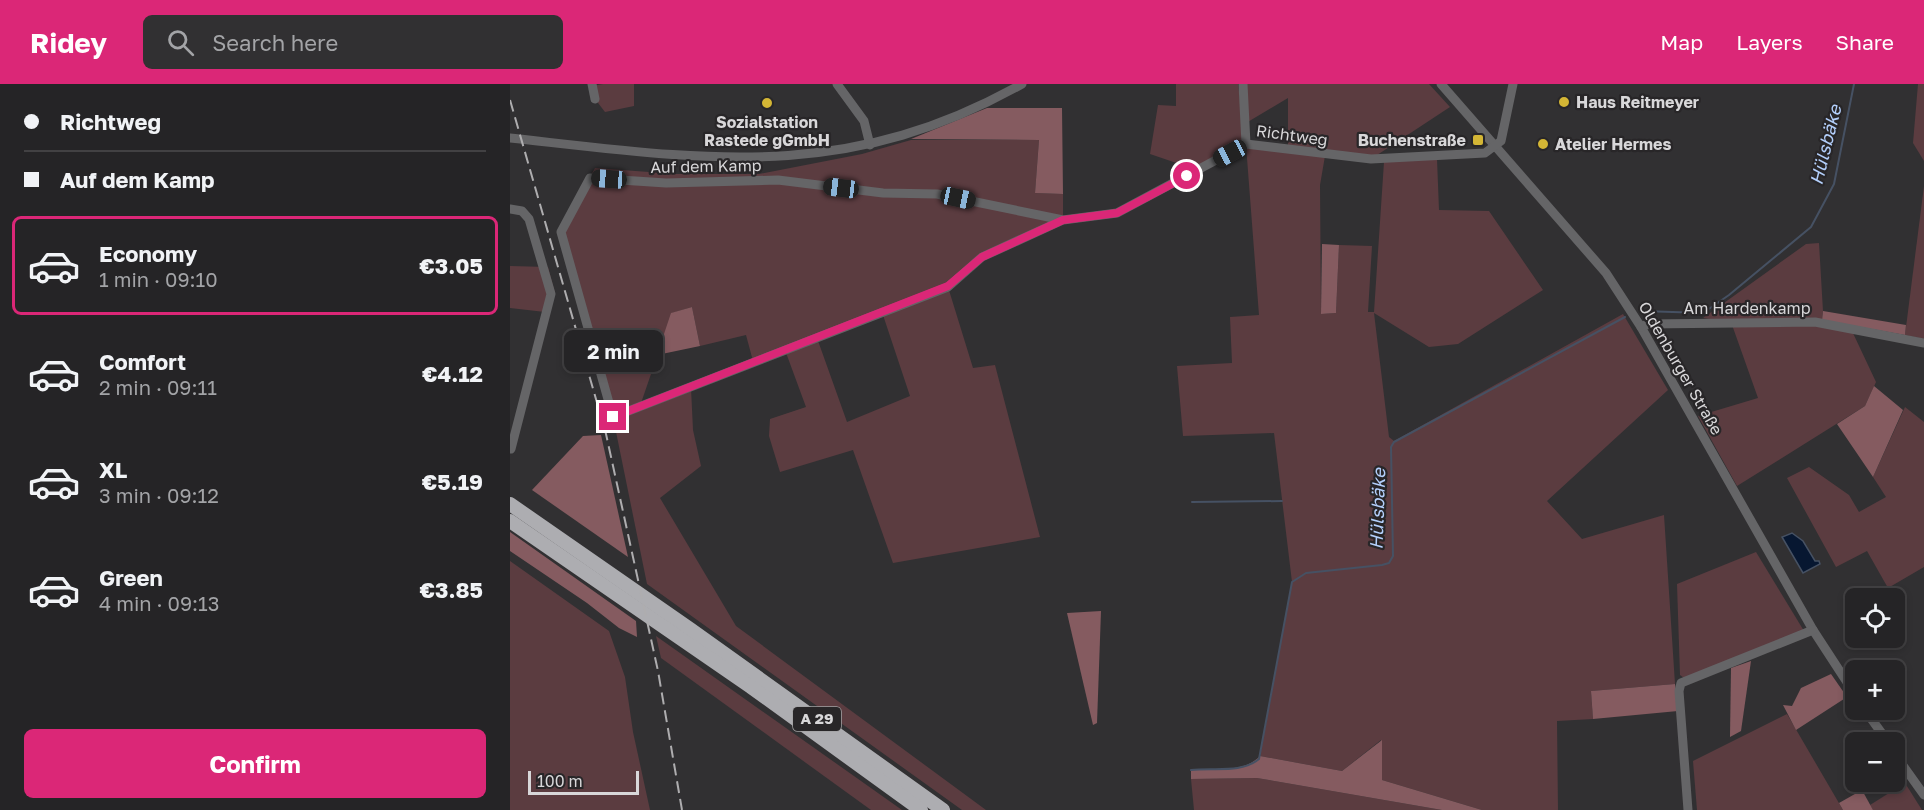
<!DOCTYPE html>
<html lang="en">
<head>
<meta charset="utf-8">
<style>
	body { margin:0; font-family:"Golos Text",sans-serif; background:#313032; color:#f1f3f6; height:100vh; display:flex; flex-direction:column; font-size:22px; white-space:nowrap }
	* { box-sizing:border-box; margin:0 }
	p { font-size:20px; color:#a3a4a7 }
	.icon { flex:none; width:33px; height:33px; fill:none; stroke:currentColor; stroke-width:2; stroke-linecap:round; stroke-linejoin:round }
	.map { position:relative; flex:1; overflow:hidden }
	.sheet { display:flex; flex-direction:column; background:#252426; width:510px }
	.sheet>* { flex:none }
	.guide { display:grid; align-content:center; height:132px; padding:0 24px; background:#252426 }
	.fabs { position:absolute; left:1335px; top:504px; display:grid; gap:12px }
	.fabs a { display:grid; place-items:center; width:60px; height:60px; border-radius:9px; background:#252426; box-shadow:0 3px 9px #0003,0 0 0 2px #424143; font-size:30px }
	.scale { position:absolute; left:18px; bottom:15px; width:111px; box-sizing:border-box; padding-left:6px; border:3px solid #d8d7d9; border-top:0; font-size:16px; line-height:21px; white-space:nowrap; color:#d8d7d9; -webkit-text-stroke:4px #282628; paint-order:stroke }
	.end { position:absolute; width:27px; height:27px; margin:-14px; border:8px solid #db2777; background:#fff; box-shadow:0 0 0 3px #fff }
	.from { border-radius:50% }
	.bubble { position:absolute; height:42px; border-radius:9px; background:#252426; box-shadow:0 3px 9px #0003,0 0 0 2px #424143; font-size:20px; font-weight:700; line-height:42px; text-align:center }
	.car { position:absolute; width:18px; height:36px; margin:-18px -9px; border-radius:8px; box-shadow:0 0 4px 2px #0007; background:linear-gradient(#222 24%,#8ab4d8 0 40%,#222 0 76%,#8ab4d8 0 86%,#222 0) }
	.guide b { display:flex; align-items:center; gap:21px; height:57px; font-size:22px }
	.guide b+b { border-top:2px solid #424143 }
	.guide i { width:15px; height:15px; background:#f1f3f6 }
	ul { padding:0; list-style:none }
	li { display:flex; align-items:center; gap:18px; height:99px; margin:0 12px 9px; padding:0 12px; border:3px solid transparent; border-radius:9px }
	li div { flex:1 }
	li b { display:block; font-size:22px }
	li em { font-style:normal; font-weight:700 }
	li.active { border-color:#db2777 }
	li>.icon { width:54px; height:54px; stroke-width:1.5 }
	.primary-button { display:flex; gap:12px; margin-top:auto; padding:12px 24px }
	.primary-button a { flex:1; height:69px; border-radius:9px; background:#db2777; color:#fff; font-size:24px; font-weight:700; line-height:69px; text-align:center }
	header { display:flex; align-items:center; gap:36px; box-sizing:border-box; height:84px; padding:0 30px; background:#db2777; color:#fff }
	header strong { font-size:28px }
	nav { display:flex; gap:33px; margin-inline-start:auto; font-size:21px }
	.search { width:420px; height:54px; background:#313032; display:flex; align-items:center; gap:15px; box-sizing:border-box; padding:0 21px; border-radius:9px; color:#a3a4a7; font-size:22px }
	main { display:flex; flex:1; min-height:0 }
	.map>svg:first-child { display:block }
	.green { fill:#5b3c40; fill-rule:evenodd }
	.forest { fill:#855b60 }
	.water { fill:#071731; stroke:#465163; stroke-width:1.5 }
	.lines { fill:none; stroke-linecap:round; stroke-linejoin:round }
	.stream { stroke:#465163; stroke-width:2 }
	.minor { stroke:#656567; stroke-width:9 }
	.highway { stroke:#adadb1; stroke-width:14 }
	.rail { stroke:#aeadaf; stroke-width:2; stroke-dasharray:12 6; stroke-linecap:butt }
	.route { stroke:#db2777; stroke-width:8 }
	.poi-dot { fill:#d4b635; stroke:#282628; stroke-width:2 }
	.labels { text-anchor:middle; stroke-width:4.5; stroke-linejoin:round; paint-order:stroke }
	.shield { fill:#282628; stroke:#a3a2a4; stroke-width:1.5 }
	.shield-label { font-size:15px; font-weight:bold; fill:#d8d7d9 }
	.poi-label { font-size:16px; font-weight:bold; fill:#d8d7d9; stroke:#282628; text-anchor:start }
	.street-label { font-size:16px; fill:#d8d7d9; stroke:#282628 }
	.water-label { font-size:18px; font-style:italic; fill:#b3cffb; stroke:#282628 }
</style>
</head>
<body>
<header>
<strong>Ridey</strong>
<div class="search"><svg class="icon" aria-label="search" viewBox="0 0 24 24"><circle cx="10" cy="10" r="6"/><path d="M15 15l6 6"/></svg>Search here</div>
<nav><a>Map</a><a>Layers</a><a>Share</a></nav>
</header>
<main>
<section class="sheet">
<div class="guide">
<b><i class="from"></i>Richtweg</b>
<b><i></i>Auf dem Kamp</b>
</div>
<ul>
<li class="active"><svg class="icon" aria-label="car" viewBox="0 0 24 24"><path d="M5 17H2v-5l4-1 3-4h7l3 4 3 1v5h-3M9 17h6M6 11h13"/><circle cx="7" cy="17" r="2"/><circle cx="17" cy="17" r="2"/></svg><div><b>Economy</b><p>1 min · 09:10</p></div><em>€3.05</em></li>
<li><svg class="icon" aria-label="car" viewBox="0 0 24 24"><path d="M5 17H2v-5l4-1 3-4h7l3 4 3 1v5h-3M9 17h6M6 11h13"/><circle cx="7" cy="17" r="2"/><circle cx="17" cy="17" r="2"/></svg><div><b>Comfort</b><p>2 min · 09:11</p></div><em>€4.12</em></li>
<li><svg class="icon" aria-label="car" viewBox="0 0 24 24"><path d="M5 17H2v-5l4-1 3-4h7l3 4 3 1v5h-3M9 17h6M6 11h13"/><circle cx="7" cy="17" r="2"/><circle cx="17" cy="17" r="2"/></svg><div><b>XL</b><p>3 min · 09:12</p></div><em>€5.19</em></li>
<li><svg class="icon" aria-label="car" viewBox="0 0 24 24"><path d="M5 17H2v-5l4-1 3-4h7l3 4 3 1v5h-3M9 17h6M6 11h13"/><circle cx="7" cy="17" r="2"/><circle cx="17" cy="17" r="2"/></svg><div><b>Green</b><p>4 min · 09:13</p></div><em>€3.85</em></li>
</ul>
<div class="primary-button"><a>Confirm</a></div>
</section>
<div class="map">
<svg width="1414" height="726" viewBox="0 0 1414 726">
	<rect width="100%" height="100%" fill="#313032"/>
	<g class="green">
		<polygon points="93,0 124,0 124,22 95,28 85,15 82,2"/>
		<path d="M666,0h62l3,24 2,-24h186l21,23 -79,52 -46,-3 -5,29 1,129 15,-1 3,-68 33,1 -4,66h6l10,-150 53,-3 2,51 50,1 54,79 -85,54 -29,3 -55,-34 15,124 5,4 229,-127 45,76 -121,111 35,38 82,-24 11,169 -84,7 2,28 -36,2 1,89h-76l-100,-30 -1,-40 -39,31 -82,-15 32,-174 -18,-149 -91,3 -6,-70 55,-3 -2,-46 29,-2 -13,-170 -49,25 -47,-16 8,-49 18,1zM778,14v52l-42,-6v-21z"/>
		<polygon points="1408,0 1414,0 1414,77 1403,59"/>
		<polygon points="401,56 529,56 525,109 553,110 553,136 472,173 438,203 463,284 485,281 530,453 383,479 343,366 270,388 259,352 260,335 296,323 275,266 307,254 337,338 400,312 373,231 427,206 243,277 236,251 190,262 182,223 162,229 130,322 181,304 183,346 191,382 150,414 226,542 476,726 452,726 137,500 103,333 48,152 85,84 166,90 249,90 352,70"/>
		<polygon points="1414,102 1414,255 1395,251"/>
		<polygon points="1309,159 1313,227 1311,242 1342,247 1366,298 1355,322 1227,402 1188,332 1248,314 1221,238 1193,234 1296,160"/>
		<polygon points="0,182 38,183 45,209 35,228 0,224"/>
		<polygon points="1395,323 1414,338 1414,483 1378,504 1357,467 1326,483 1277,394 1299,383 1339,411 1349,428 1376,413 1363,393"/>
		<polygon points="1246,468 1294,547 1174,594 1170,591 1167,500"/>
		<polygon points="0,477 99,547 115,593 123,648 140,726 0,726"/>
		<polygon points="146,552 392,726 361,726 151,574"/>
		<polygon points="1277,630 1333,726 1187,726 1183,677"/>
		<polygon points="747,694 932,726 684,726 681,695"/>
		<polygon points="1395,699 1412,726 1363,726 1360,721"/>
	</g>
	<g class="forest">
		<polygon points="477,24 552,24 553,110 525,109 529,56 401,55"/>
		<polygon points="812,160 829,161 826,229 811,230"/>
		<polygon points="182,223 190,262 147,271 161,229"/>
		<polygon points="1313,227 1396,241 1395,251 1312,236"/>
		<polygon points="1364,302 1393,326 1363,393 1327,340 1355,322"/>
		<polygon points="91,351 118,473 22,406 73,352"/>
		<polygon points="0,448 126,537 127,553 109,544 77,519 0,467"/>
		<polygon points="591,527 587,639 583,641 557,529"/>
		<polygon points="1241,577 1231,647 1220,653 1221,584"/>
		<polygon points="1321,590 1337,613 1286,646 1273,621 1282,622 1291,604"/>
		<polygon points="1165,600 1168,627 1083,635 1081,607"/>
		<path d="M872,656v40l100,30h-40l-185,-32 -66,1v-9c23,-1 53,3 69,-14l82,15z"/>
		<polygon points="1352,706 1363,726 1333,726 1329,719"/>
	</g>
	<polygon class="water" points="1282,449 1293,457 1305,477 1309,477 1310,480 1293,489 1272,453"/>
	<g class="lines">
		<g class="stream">
			<polyline points="1132,227 1193,229 1219,211 1301,143 1324,100 1344,0"/>
			<polyline points="682,418 772,417"/>
			<path d="M681,686c22,-3 50,4 68,-11l33,-177 14,-9 76,-8 7,-2 4,-7 -2,-109 3,-5 231,-125"/>
		</g>
		<g class="minor">
			<polyline points="82,0 85,15"/>
			<polyline points="327,0 354,37 360,61"/>
			<polyline points="733,0 736,60"/>
			<polyline points="931,0 1096,189 1131,243 1303,546 1346,612"/>
			<path d="M0,54c192,21 334,46 512,-54"/>
			<polyline points="0,125 12,127 19,135 41,210 1,365"/>
			<polyline points="553,136 427,110 373,109 268,96 156,99 80,94 51,148 103,333 438,203 472,173 553,136 607,129 736,60 861,75 975,69 991,57 1003,0"/>
			<polyline points="1131,243 1138,240 1305,238 1414,259"/>
			<polyline points="1355,626 1378,658"/>
			<polyline points="1384,669 1414,711"/>
			<polyline points="1178,726 1169,607 1171,599 1303,546"/>
		</g>
		<g class="highway">
			<polyline points="0,420 180,545 433,726"/>
			<polyline points="0,437 241,603 411,726"/>
		</g>
		<polyline class="rail" points="0,16 96,350 148,587 172,726"/>
	</g>
	<g class="lines">
		<polyline class="route" points="103,333 438,202 472,173 553,136 607,129 677,92"/>
	</g>
	<g class="poi-dot">
		<circle cx="1054" cy="18" r="6"/>
		<circle cx="257" cy="19" r="6"/>
		<rect x="962" y="50" width="12" height="12" rx="3"/>
		<circle cx="1033" cy="60" r="6"/>
	</g>
	<g class="labels">
		<rect class="shield" x="283" y="623" width="48" height="24" rx="4.5"/>
		<g class="shield-label">
			<text x="307" y="640">A 29</text>
		</g>
		<g class="poi-label">
			<text x="1066" y="24">Haus Reitmeyer</text>
			<text x="257" y="44" text-anchor="middle">Sozialstation<tspan x="257" dy="18">Rastede gGmbH</tspan></text>
			<text x="956" y="62" text-anchor="end">Buchenstraße</text>
			<text x="1045" y="66">Atelier Hermes</text>
		</g>
		<g class="street-label">
			<text transform="translate(782 51) rotate(8)" y="6">Richtweg</text>
			<text transform="translate(196 82) rotate(-1)" y="6">Auf dem Kamp</text>
			<text x="1237" y="230">Am Hardenkamp</text>
			<text transform="translate(1171 284) rotate(60)" y="6">Oldenburger Straße</text>
		</g>
		<g class="water-label">
			<text transform="translate(1316 61) rotate(-76)" y="6">Hülsbäke</text>
			<text transform="translate(868 425) rotate(-88)" y="6">Hülsbäke</text>
		</g>
	</g>
</svg>
<div class="fabs">
<a><svg class="icon" aria-label="locate" viewBox="0 0 24 24"><circle cx="12" cy="12" r="6"/><path d="M12 2v4M12 18v4M2 12h4M18 12h4"/></svg></a>
<a>+</a>
<a>−</a>
</div>
<div class="scale">100 m</div>
<i class="end from" style="left:677px;top:92px"></i>
<i class="end" style="left:103px;top:333px"></i>
<div class="bubble" style="left:54px;top:246px;width:99px">2 min</div>
<i class="car" style="left:720px;top:69px;rotate:242deg"></i>
<i class="car" style="left:99px;top:95px;rotate:274deg"></i>
<i class="car" style="left:331px;top:104px;rotate:277deg"></i>
<i class="car" style="left:448px;top:114px;rotate:102deg"></i>
</div>
</main>
</body>
</html>
